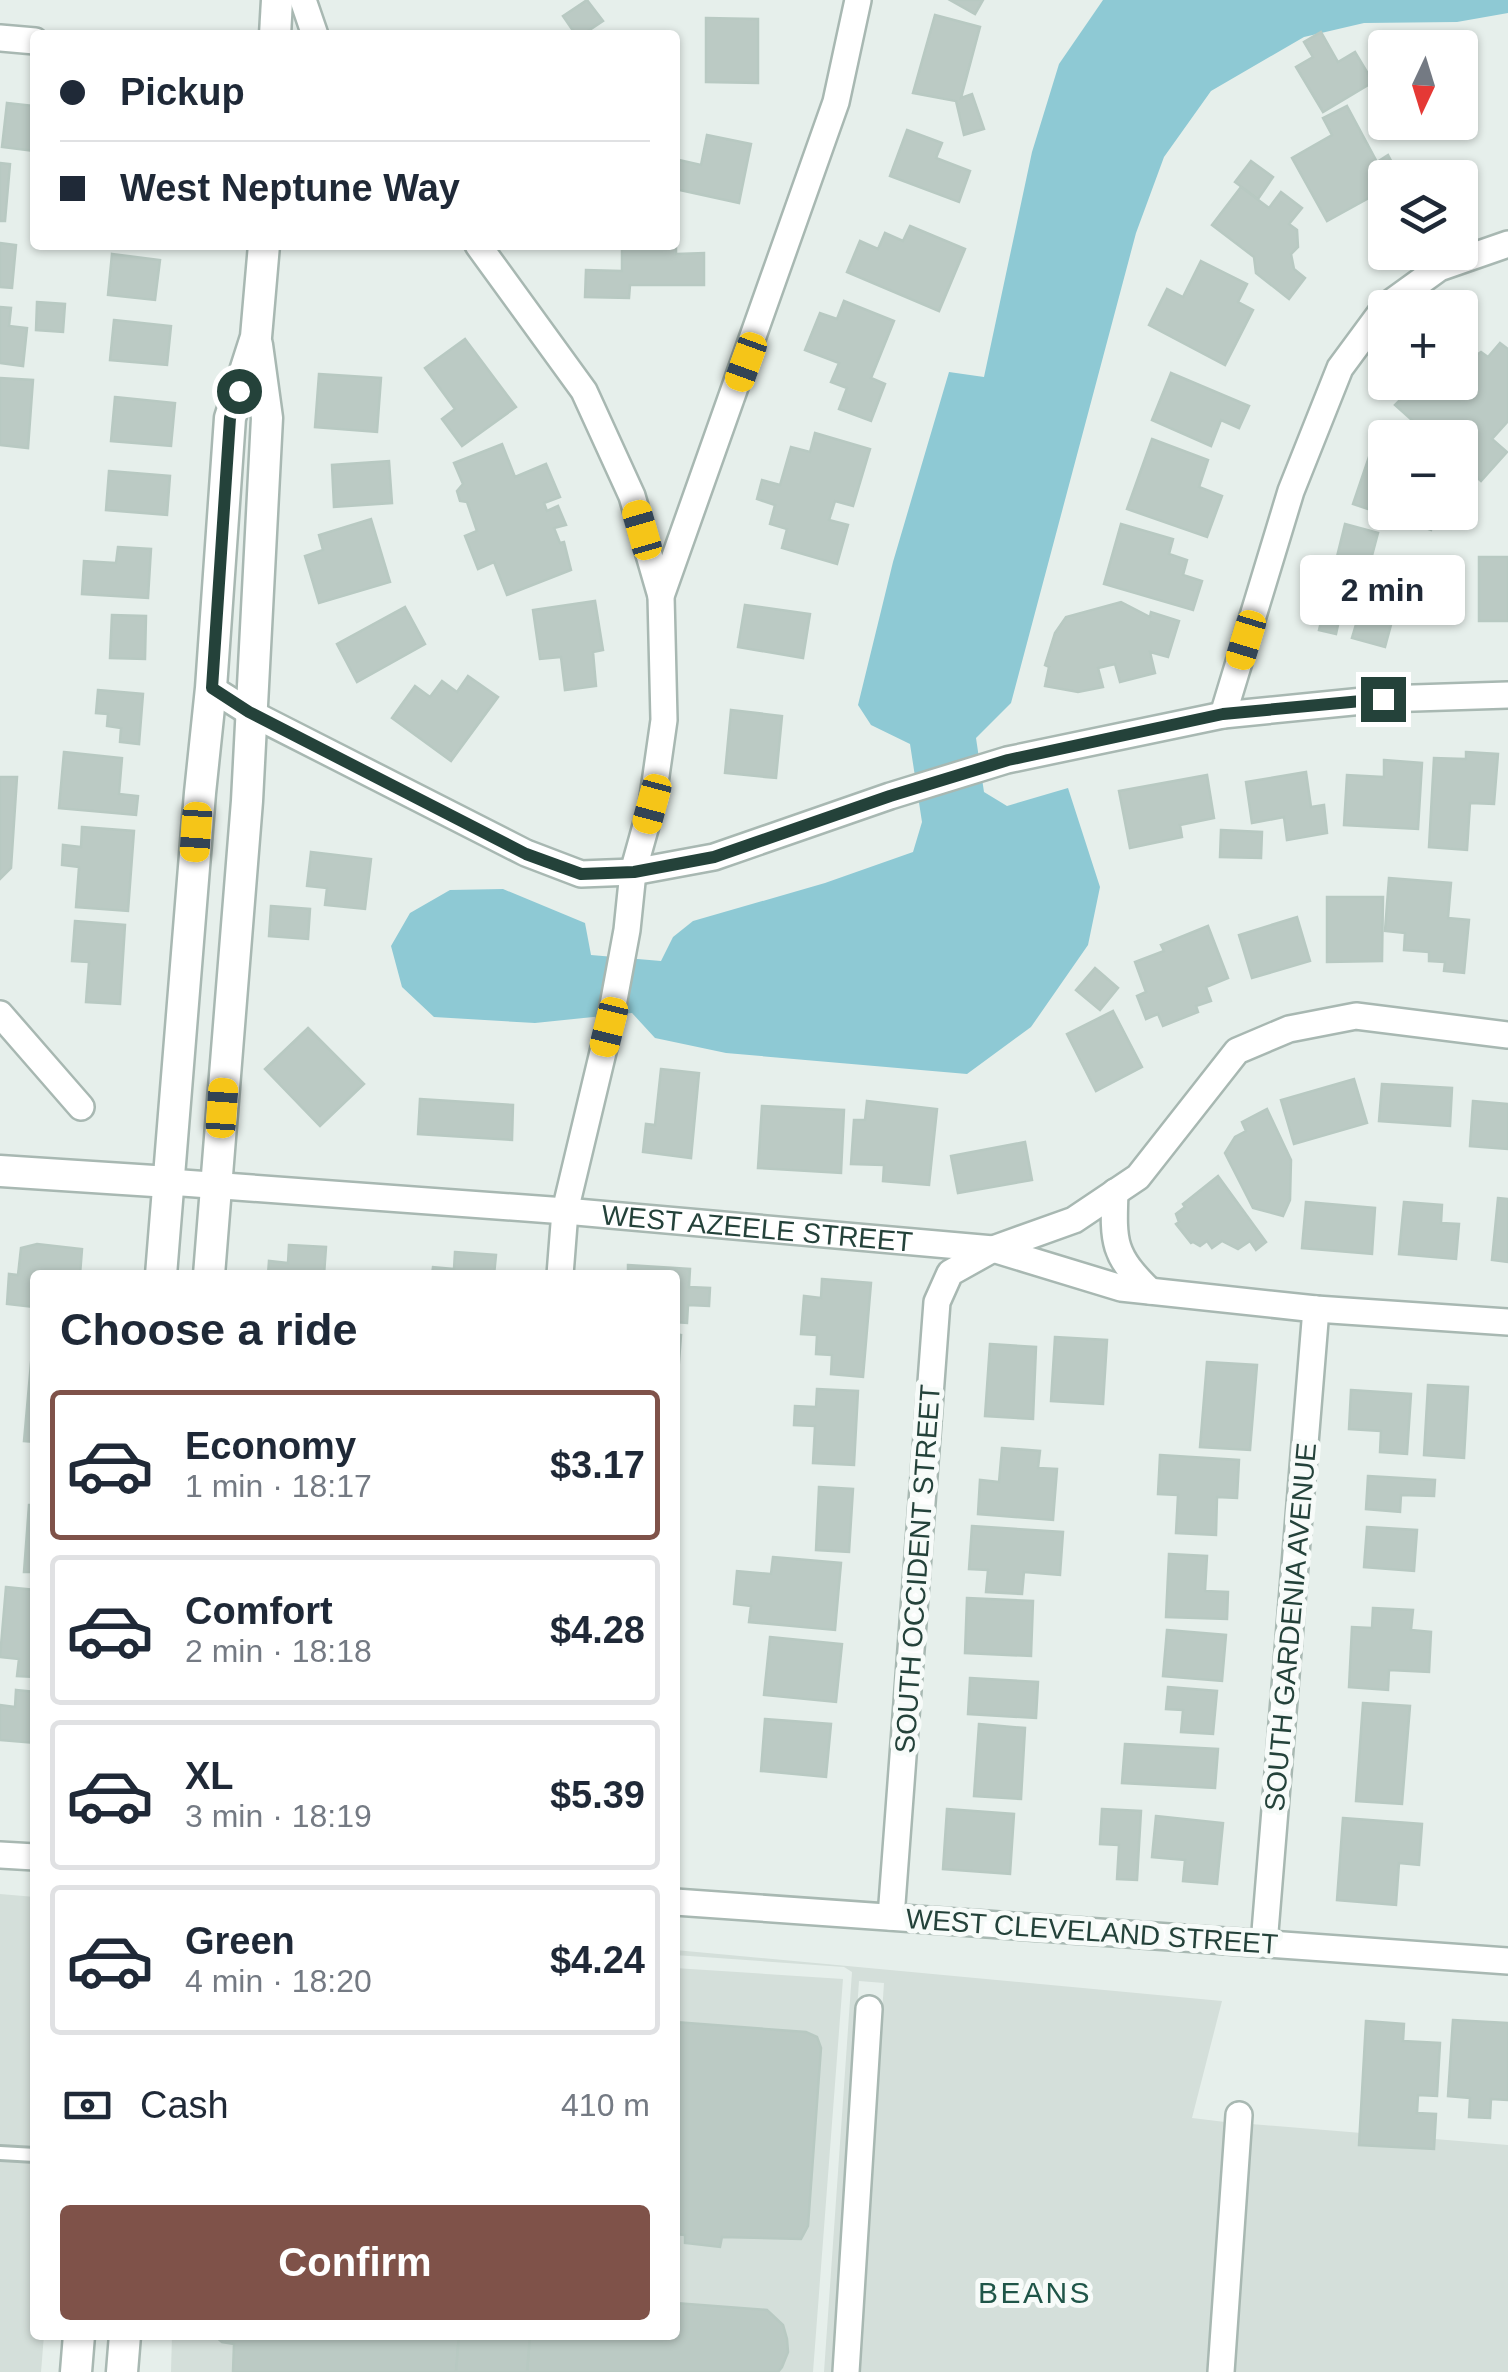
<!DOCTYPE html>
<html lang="en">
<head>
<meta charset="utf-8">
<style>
	body { margin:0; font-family:Helvetica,sans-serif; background:#f2f2f3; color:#1f2937; height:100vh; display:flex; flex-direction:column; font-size:38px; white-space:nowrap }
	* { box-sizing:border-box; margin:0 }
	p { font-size:32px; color:#747a83 }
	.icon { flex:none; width:55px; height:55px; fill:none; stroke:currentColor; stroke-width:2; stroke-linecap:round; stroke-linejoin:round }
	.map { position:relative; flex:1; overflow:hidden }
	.drawer { position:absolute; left:30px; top:1270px; width:650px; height:1070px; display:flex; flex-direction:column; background:#fff; border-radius:10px; box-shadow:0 2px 8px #0004 }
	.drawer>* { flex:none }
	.hud { position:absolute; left:30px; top:30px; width:650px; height:220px; border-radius:10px; box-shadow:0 2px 8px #0004; display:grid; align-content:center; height:220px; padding:0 30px; background:#fff }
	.needle { width:65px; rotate:184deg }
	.tools { position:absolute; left:1368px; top:30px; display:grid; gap:20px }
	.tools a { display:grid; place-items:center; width:110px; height:110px; border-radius:10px; background:#fff; box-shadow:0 2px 8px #0004; font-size:50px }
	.end { position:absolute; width:45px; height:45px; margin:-22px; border:12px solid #24423a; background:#fff; box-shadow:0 0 0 5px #fff }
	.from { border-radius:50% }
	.bubble { position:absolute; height:70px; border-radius:10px; background:#fff; box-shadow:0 2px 8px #0004; font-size:32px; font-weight:700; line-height:70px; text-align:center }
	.car { position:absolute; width:30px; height:60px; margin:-30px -15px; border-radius:12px; box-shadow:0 0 8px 2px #0007; background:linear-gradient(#f5c518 24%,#345 0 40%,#f5c518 0 76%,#345 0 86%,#f5c518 0) }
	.hud b { display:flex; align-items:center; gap:35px; height:95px; font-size:38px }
	.hud b+b { border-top:2px solid #e0e1e3 }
	.hud i { width:25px; height:25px; background:#1f2937 }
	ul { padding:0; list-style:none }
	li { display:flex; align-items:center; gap:30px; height:150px; margin:0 20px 15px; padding:0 10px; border:5px solid #e0e1e3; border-radius:10px }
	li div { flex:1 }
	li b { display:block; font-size:38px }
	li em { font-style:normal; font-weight:700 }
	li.selected { border-color:#7f5249 }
	li>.icon { width:90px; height:90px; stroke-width:1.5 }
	h2 { padding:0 30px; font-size:45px; line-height:120px }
	.pay { display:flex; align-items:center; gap:25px; height:110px; padding:0 30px; font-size:38px }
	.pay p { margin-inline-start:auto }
	.cta { display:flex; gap:20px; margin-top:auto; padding:20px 30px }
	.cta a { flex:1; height:115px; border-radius:10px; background:#7f5249; color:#fff; font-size:40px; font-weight:700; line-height:115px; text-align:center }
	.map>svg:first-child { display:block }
	.built { fill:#d4dfda }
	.water { fill:#8ec9d4 }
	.building { fill:#bbcac4; stroke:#b8c9c2; stroke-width:2.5 }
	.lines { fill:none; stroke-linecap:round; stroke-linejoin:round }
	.service-casing { stroke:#a8b8b2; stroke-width:18 }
	.minor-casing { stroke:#a8b8b2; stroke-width:30 }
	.tertiary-casing { stroke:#a8b8b2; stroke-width:35 }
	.service { stroke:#fff; stroke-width:12 }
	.minor { stroke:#fff; stroke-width:25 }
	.tertiary { stroke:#fff; stroke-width:30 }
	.route { stroke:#24423a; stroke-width:12 }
	.labels { text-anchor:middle; stroke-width:10; stroke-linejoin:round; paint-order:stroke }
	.street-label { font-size:28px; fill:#24423a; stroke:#f7fbf9 }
	.neighbourhood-label { font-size:30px; letter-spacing:2.5px; fill:#1f5548; stroke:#f7fbf9 }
</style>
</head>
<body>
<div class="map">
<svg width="1508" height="2372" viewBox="0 0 1508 2372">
	<rect width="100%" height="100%" fill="#e6efeb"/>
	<g class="built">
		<polygon points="0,1894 35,1897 35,2335 44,2335 41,2372 0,2372"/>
		<polygon points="675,1950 1222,2001 1192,2118 1225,2122 1209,2372 858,2372 884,1983 859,1981 832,2372 824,2372 852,1972 844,1967 675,1955"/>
		<polygon points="675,1968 843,1979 813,2372 171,2372 172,2335 675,2335"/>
		<polygon points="1251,2124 1508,2145 1508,2372 1234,2372"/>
	</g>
	<polygon class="water" points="1103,0 1508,0 1508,13 1457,22 1364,23 1304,37 1211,91 1164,157 1136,233 1011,703 976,738 984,792 1007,806 1068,788 1100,887 1088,945 1031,1027 967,1074 726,1053 655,1038 632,1013 535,1023 434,1017 402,987 391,946 410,913 450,890 503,889 585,923 591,955 661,961 673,937 693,921 825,883 913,852 922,822 910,744 871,725 858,705 893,562 949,372 984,377 1032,152 1059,64"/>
	<g class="building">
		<polygon points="587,0 603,21 582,35 576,35 563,16"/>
		<polygon points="950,0 983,0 975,14"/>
		<polygon points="935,15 980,27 961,98 972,94 984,129 964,135 956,101 913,93"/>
		<polygon points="706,18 758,19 758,83 706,82"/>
		<polygon points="1321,32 1338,62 1355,52 1373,82 1323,112 1296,67 1313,57 1304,42"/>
		<polygon points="7,103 35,106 35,151 2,147"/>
		<polygon points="1347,106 1377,162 1388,155 1400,178 1385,178 1385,189 1327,221 1292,158 1332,135 1323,118"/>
		<polygon points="907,130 942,143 936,158 970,171 959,202 890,176"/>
		<polygon points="707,135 751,144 739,203 675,189 675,159 701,165"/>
		<polygon points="1251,161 1273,177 1258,199 1235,182"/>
		<polygon points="0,163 10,164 5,221 0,221"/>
		<polygon points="1241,187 1269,208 1281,192 1302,208 1289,224 1297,230 1298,247 1291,254 1294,269 1305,278 1289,299 1256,273 1254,257 1212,225"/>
		<polygon points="910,226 965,249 939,311 847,272 860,241 878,249 885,233 903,241"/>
		<polygon points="0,243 16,245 12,288 0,287"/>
		<polygon points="622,245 676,245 676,254 704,253 704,285 630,285 629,298 585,297 586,270 622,271"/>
		<polygon points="112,254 160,260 155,300 108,295"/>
		<polygon points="1201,261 1247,284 1238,302 1253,310 1225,365 1149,325 1167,289 1183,297"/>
		<polygon points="844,301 894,321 871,378 885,384 871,421 839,409 847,388 831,382 839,363 805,350 820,313 837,319"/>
		<polygon points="37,302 65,304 63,332 36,330"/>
		<polygon points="0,307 11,308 9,326 27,328 23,366 0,363"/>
		<polygon points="114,320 171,326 167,365 110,360"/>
		<polygon points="465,339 516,407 462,446 442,419 455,409 425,368"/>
		<polygon points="1500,343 1508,349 1508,421 1492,439 1507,452 1481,481 1460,462 1460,438 1432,438 1395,405 1418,382 1431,388 1435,382 1460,382 1460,356 1467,349 1475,356 1481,352 1488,357"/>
		<polygon points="1171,373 1249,406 1239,428 1221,420 1211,446 1152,420"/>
		<polygon points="319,374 381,378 377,432 315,427"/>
		<polygon points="0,378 33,380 28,448 0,445"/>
		<polygon points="115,397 175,403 171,446 111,441"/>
		<polygon points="815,433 870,449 853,506 835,501 829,520 848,525 837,564 782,548 787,529 770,524 775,505 757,499 762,480 780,485 791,447 810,452"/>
		<polygon points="1152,439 1208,460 1199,487 1222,496 1207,537 1127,509"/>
		<polygon points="502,444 515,477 546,464 560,497 544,503 547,511 558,506 566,525 554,528 560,543 564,542 571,570 507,595 494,562 478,569 465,536 477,531 467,502 460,501 457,491 463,484 454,463"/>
		<polygon points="1372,448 1385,452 1385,512 1436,512 1431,530 1353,504"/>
		<polygon points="389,461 392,503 334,507 332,465"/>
		<polygon points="109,471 170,476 167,515 106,510"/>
		<polygon points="371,519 390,582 319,603 305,556 323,550 319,535"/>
		<polygon points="1121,524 1173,539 1169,554 1187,560 1183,575 1202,581 1193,610 1104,584"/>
		<polygon points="1345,524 1378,533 1369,567 1404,576 1395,608 1365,599 1362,612 1392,621 1385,647 1352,638 1357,621 1340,616 1336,634 1319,630"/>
		<polygon points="118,547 151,549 148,598 82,594 84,561 116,563"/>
		<rect x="1479" y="557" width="29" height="64"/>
		<polygon points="595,601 603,650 593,652 596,686 565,690 561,657 540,659 533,610"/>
		<polygon points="1121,602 1150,617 1151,612 1179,621 1168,657 1150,652 1155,673 1120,682 1115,664 1098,668 1103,687 1078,692 1045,686 1049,667 1045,665 1055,633 1066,617"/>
		<polygon points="745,605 810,614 803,658 738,647"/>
		<polygon points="405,607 425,644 357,682 337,644"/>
		<polygon points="112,615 146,616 145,659 110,658"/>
		<polygon points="468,676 498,697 451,761 392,718 415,686 430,697 442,681 457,692"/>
		<polygon points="98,690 143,694 139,744 120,742 121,728 107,726 108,714 96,713"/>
		<polygon points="731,710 782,716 776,778 725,773"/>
		<polygon points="64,752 122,758 119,794 138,796 136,815 59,808"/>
		<polygon points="1466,752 1498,754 1494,804 1470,803 1467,850 1429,847 1434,758 1466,759"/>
		<polygon points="1384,760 1422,763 1418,829 1344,825 1347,775 1384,777"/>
		<polygon points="1306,772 1311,807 1324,805 1327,833 1287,840 1284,817 1252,823 1246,782"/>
		<polygon points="1207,775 1214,818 1180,825 1182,837 1130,848 1119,791"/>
		<polygon points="0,777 17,777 11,868 0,879"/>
		<polygon points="82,827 134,831 128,911 76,907 79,867 62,865 63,845 81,847"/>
		<polygon points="1221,830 1262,832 1261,858 1220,857"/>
		<polygon points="311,852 371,859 365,909 325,905 327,888 307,886"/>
		<polygon points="1389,878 1451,883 1448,918 1469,920 1464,973 1444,971 1445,962 1429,961 1429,952 1404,950 1405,933 1385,931"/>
		<polygon points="1327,897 1383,897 1382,961 1327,962"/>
		<polygon points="271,906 310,909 308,939 269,936"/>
		<polygon points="1297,917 1310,961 1252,978 1239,935"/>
		<polygon points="75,921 125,925 120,1004 86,1002 89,962 72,961"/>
		<polygon points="1208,926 1228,978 1206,987 1211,1001 1196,1006 1198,1012 1163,1026 1158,1014 1146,1019 1137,996 1146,992 1135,962 1164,951 1161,945"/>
		<polygon points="1095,968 1118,988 1100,1010 1076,990"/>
		<polygon points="1113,1011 1142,1067 1096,1091 1067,1034"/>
		<polygon points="308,1028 364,1084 320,1126 265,1069"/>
		<polygon points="661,1069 699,1073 691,1158 643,1152 646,1124 655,1125"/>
		<polygon points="1354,1079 1367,1123 1294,1144 1281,1100"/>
		<polygon points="1382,1084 1452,1088 1450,1126 1379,1121"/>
		<polygon points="420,1099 513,1105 512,1140 418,1134"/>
		<polygon points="867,1101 937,1109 929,1185 883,1181 884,1165 851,1164 854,1120 865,1120"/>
		<polygon points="1473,1101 1508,1104 1508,1149 1470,1146"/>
		<polygon points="762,1106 844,1110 841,1173 758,1168"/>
		<polygon points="1267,1109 1291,1160 1290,1200 1283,1216 1253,1208 1225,1153 1235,1137 1246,1131 1242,1122"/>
		<polygon points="1025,1142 1032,1180 958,1193 951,1156"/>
		<polygon points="1218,1176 1266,1242 1256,1250 1250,1241 1238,1249 1222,1241 1212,1248 1207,1241 1200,1246 1193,1242 1191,1243 1176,1224 1179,1222 1176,1214 1185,1207 1183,1204"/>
		<polygon points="1498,1198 1508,1199 1508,1262 1492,1260"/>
		<polygon points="1306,1202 1375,1208 1372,1254 1302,1248"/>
		<polygon points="1404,1202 1442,1205 1441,1223 1459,1224 1456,1259 1399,1254"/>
		<polygon points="37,1244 82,1249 80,1275 35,1275 35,1307 7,1304 9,1274 18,1275 21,1248"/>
		<polygon points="289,1245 326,1247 324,1275 268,1275 269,1261 288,1263"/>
		<polygon points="455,1252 496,1255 494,1275 432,1275 433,1267 454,1269"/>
		<polygon points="628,1265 690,1269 689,1287 710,1288 709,1306 688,1305 687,1323 675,1322 675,1275 628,1275"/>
		<polygon points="822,1279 871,1283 863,1377 831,1374 832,1355 816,1354 817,1335 801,1334 804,1296 821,1298"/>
		<polygon points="675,1334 681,1335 677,1388 675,1388"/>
		<polygon points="1055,1337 1107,1340 1103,1404 1051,1401"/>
		<polygon points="990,1344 1036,1347 1033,1419 985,1416"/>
		<polygon points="32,1352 35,1352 35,1442 24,1441"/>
		<polygon points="1207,1362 1257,1365 1250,1450 1200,1447"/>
		<polygon points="1428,1385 1468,1387 1464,1458 1424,1455"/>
		<polygon points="817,1389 858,1391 854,1465 813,1463 815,1426 794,1425 795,1406 816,1407"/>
		<polygon points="1351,1390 1411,1394 1407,1454 1380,1452 1381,1431 1349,1429"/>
		<polygon points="1002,1448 1040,1451 1038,1468 1057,1469 1053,1520 978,1514 980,1480 999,1482"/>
		<polygon points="1160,1455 1239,1460 1237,1498 1217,1497 1216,1535 1176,1533 1178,1495 1158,1494"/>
		<polygon points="1368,1476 1435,1480 1434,1496 1401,1495 1400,1512 1366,1509"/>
		<polygon points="819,1487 853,1489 849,1552 816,1550"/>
		<polygon points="29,1505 35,1505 35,1572 24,1572"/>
		<polygon points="972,1526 1063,1532 1060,1575 1024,1572 1022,1594 986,1592 988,1570 969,1569"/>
		<polygon points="1367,1527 1417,1530 1414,1571 1364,1567"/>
		<polygon points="1169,1554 1207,1556 1205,1591 1228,1592 1227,1619 1166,1617"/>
		<polygon points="773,1557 841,1563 835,1630 749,1622 751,1606 734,1604 737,1571 771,1574"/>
		<polygon points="6,1587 35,1590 35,1677 17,1676 19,1659 0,1657"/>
		<polygon points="967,1598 1033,1601 1031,1656 965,1653"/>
		<polygon points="1373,1608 1413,1610 1411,1630 1431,1632 1429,1672 1389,1670 1388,1690 1349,1687 1352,1627 1372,1628"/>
		<polygon points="1167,1630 1226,1635 1222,1681 1163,1676"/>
		<polygon points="770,1637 842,1644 836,1702 764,1695"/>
		<polygon points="970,1678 1038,1682 1036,1718 968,1714"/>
		<polygon points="1168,1687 1217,1691 1213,1734 1181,1732 1183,1710 1166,1709"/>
		<polygon points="16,1690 35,1692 35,1743 0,1740 0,1705 15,1707"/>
		<polygon points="1363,1703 1410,1706 1402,1804 1356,1801"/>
		<polygon points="765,1719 831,1724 826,1777 761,1771"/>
		<polygon points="979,1724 1025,1728 1021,1799 974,1796"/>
		<polygon points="1125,1744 1218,1749 1215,1788 1122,1783"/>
		<polygon points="947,1809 1014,1814 1010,1874 943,1869"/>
		<polygon points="1102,1809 1141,1811 1137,1880 1117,1879 1119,1845 1100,1844"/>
		<polygon points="1156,1816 1223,1823 1217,1884 1183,1881 1185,1860 1152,1857"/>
		<polygon points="1343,1818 1422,1824 1419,1865 1399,1863 1396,1905 1337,1900"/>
		<polygon points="1453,2020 1508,2023 1508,2100 1491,2099 1490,2118 1469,2117 1470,2098 1448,2096"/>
		<polygon points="1366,2021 1404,2024 1403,2041 1440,2043 1437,2096 1418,2095 1417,2113 1436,2114 1434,2149 1359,2145"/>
		<polygon points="675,2022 806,2032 817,2037 821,2048 808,2226 801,2239 722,2237 720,2247 685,2243 685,2235 675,2234"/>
		<polygon points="675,2303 767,2310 783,2325 787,2339 788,2352 782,2367 778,2372 527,2372 530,2335 675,2335"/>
		<polygon points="214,2335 459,2335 456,2372 233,2372 234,2344 222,2342"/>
		<polygon points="459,2335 530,2335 527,2372 456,2372"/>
	</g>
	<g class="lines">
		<g class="service-casing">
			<polyline id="service" points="0,2153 35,2155"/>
		</g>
		<g class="minor-casing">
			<g id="minor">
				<polyline points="303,0 315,35"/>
				<polyline points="0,38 35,41"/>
				<polyline points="478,245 584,391 632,496 661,596"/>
				<polyline points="211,688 249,712 526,853 581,874 633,872 714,857 890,796 1007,760 1223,715 1383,699 1508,695"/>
				<polyline points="1223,715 1291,491 1340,368 1385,307 1439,268 1508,244"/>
				<polyline points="0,1014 81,1107"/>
				<path id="s1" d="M169,1182l396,29 428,38 128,39 195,21 192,13"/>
				<path d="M1115,1192c-2,51 -2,63 35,99"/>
				<polyline points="560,1275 565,1211 609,1027 627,930 633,872 652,804 664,720 661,596 836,102 858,0"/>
				<polyline points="0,1855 35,1857"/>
				<polyline points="675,1902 1508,1961"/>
				<polyline points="891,1917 937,1302 950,1273 993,1249 1074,1220 1138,1177 1237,1051 1289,1029 1356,1016 1508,1035"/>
				<polyline points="1264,1944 1316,1309"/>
				<polyline points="846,2372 869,2009"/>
				<polyline points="1221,2372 1239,2115"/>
			</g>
		</g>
		<g class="tertiary-casing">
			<g id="tertiary">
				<polyline points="275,35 277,0"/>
				<polyline points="0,1171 169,1182"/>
				<polyline points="161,1275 200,793 211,688 230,418 256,337 264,245"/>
				<polyline points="209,1275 247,801 267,418 257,345"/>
				<polyline points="76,2372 79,2335"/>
				<polyline points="122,2372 125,2335"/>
			</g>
		</g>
		<use href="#service" class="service"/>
		<use href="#minor" class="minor"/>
		<use href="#tertiary" class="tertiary"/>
	</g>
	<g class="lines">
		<polyline class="route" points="239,391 230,418 212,688 249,712 526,854 581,874 634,872 714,857 890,796 1008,760 1223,714 1383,699"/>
	</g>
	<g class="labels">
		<g class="street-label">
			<text dy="10" stroke="none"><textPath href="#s1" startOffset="590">WEST AZEELE STREET</textPath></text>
			<text transform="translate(917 1569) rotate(-86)" y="10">SOUTH OCCIDENT STREET</text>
			<text transform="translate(1290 1627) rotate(-85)" y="10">SOUTH GARDENIA AVENUE</text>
			<text transform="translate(1092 1931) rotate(4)" y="10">WEST CLEVELAND STREET</text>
		</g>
		<g class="neighbourhood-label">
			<text x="1035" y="2303">BEANS</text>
		</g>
	</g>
</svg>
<div class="tools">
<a><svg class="needle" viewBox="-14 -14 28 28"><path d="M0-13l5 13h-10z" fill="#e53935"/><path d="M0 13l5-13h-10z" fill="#747a83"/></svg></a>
<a><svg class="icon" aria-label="layers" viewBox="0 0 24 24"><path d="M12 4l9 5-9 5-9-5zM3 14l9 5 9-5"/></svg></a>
<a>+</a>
<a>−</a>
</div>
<i class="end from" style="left:239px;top:391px"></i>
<i class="end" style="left:1383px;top:699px"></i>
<div class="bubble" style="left:1300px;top:555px;width:165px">2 min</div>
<i class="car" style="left:746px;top:362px;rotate:200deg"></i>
<i class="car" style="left:642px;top:530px;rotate:344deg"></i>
<i class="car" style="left:1246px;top:640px;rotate:197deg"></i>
<i class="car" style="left:652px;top:804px;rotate:195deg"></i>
<i class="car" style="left:196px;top:832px;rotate:184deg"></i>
<i class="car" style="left:609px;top:1027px;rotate:194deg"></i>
<i class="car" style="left:222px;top:1108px;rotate:4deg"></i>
<div class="hud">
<b><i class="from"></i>Pickup</b>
<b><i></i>West Neptune Way</b>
</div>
<section class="drawer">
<h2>Choose a ride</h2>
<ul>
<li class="selected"><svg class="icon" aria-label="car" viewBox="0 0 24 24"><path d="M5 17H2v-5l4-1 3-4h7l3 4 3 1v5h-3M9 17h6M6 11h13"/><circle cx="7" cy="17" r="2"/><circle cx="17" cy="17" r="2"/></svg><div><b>Economy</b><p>1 min · 18:17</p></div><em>$3.17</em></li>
<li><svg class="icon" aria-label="car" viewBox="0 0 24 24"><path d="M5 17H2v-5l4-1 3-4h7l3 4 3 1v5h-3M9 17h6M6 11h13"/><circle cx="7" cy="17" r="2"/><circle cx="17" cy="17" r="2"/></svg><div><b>Comfort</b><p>2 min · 18:18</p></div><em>$4.28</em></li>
<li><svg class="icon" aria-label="car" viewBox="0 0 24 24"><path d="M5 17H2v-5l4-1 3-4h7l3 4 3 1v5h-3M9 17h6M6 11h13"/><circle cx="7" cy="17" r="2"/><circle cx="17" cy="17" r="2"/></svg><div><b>XL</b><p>3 min · 18:19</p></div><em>$5.39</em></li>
<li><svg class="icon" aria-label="car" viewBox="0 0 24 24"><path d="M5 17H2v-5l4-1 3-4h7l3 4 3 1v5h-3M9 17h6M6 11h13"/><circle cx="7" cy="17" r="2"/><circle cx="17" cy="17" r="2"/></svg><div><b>Green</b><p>4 min · 18:20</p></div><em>$4.24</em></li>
</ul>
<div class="pay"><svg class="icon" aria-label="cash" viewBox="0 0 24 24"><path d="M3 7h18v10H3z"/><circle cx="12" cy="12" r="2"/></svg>Cash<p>410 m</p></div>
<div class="cta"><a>Confirm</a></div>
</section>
</div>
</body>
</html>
